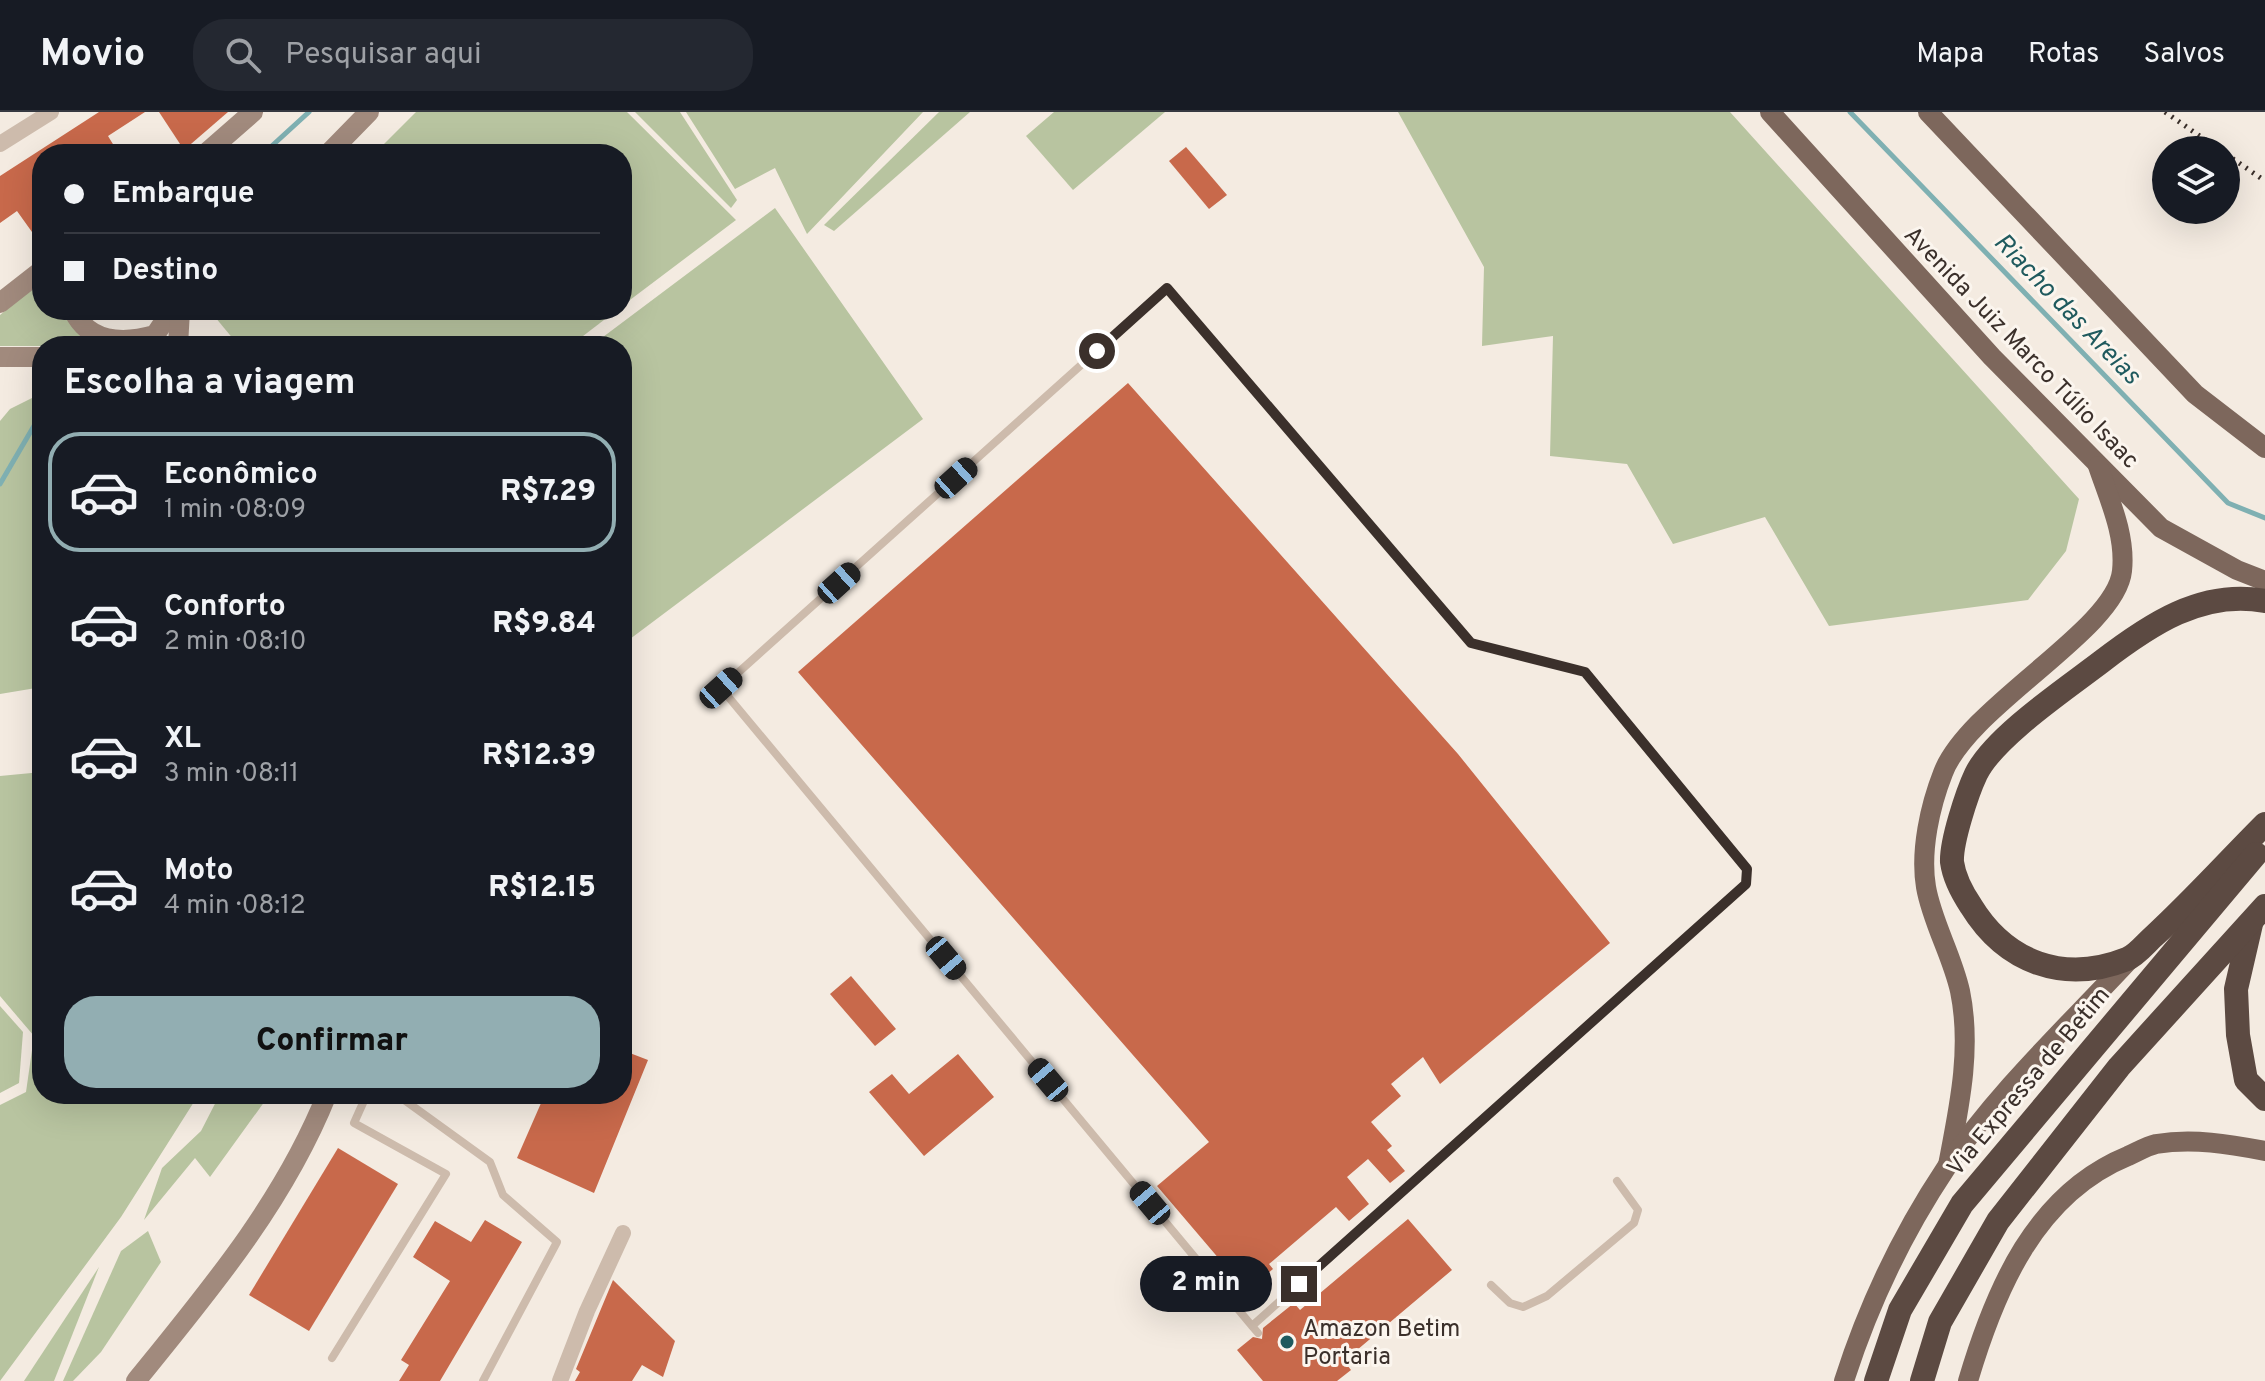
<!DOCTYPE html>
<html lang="pt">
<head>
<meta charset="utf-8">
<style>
	body { margin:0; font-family:Overpass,sans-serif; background:#242831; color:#f1f3f6; height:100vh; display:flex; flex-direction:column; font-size:30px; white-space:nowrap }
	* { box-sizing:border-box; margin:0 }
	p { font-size:26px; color:#9ea1a6 }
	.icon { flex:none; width:44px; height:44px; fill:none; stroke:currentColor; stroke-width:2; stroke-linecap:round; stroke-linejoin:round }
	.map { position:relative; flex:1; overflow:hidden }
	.details { position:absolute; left:32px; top:224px; width:600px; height:768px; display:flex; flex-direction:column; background:#171b24; border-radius:32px; box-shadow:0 8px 32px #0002 }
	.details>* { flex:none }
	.hud { position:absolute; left:32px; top:32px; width:600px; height:176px; border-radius:32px; box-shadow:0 8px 32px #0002; display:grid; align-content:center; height:176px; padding:0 32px; background:#171b24 }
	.controls { position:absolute; left:2152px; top:24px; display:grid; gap:16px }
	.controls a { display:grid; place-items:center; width:88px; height:88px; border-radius:50%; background:#171b24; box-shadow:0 8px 32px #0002; font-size:40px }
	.end { position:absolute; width:36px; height:36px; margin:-18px; border:10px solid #3b302b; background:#fff; box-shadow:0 0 0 4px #fff }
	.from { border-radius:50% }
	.bubble { position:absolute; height:56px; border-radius:28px; background:#171b24; box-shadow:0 8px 32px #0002; font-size:26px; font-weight:800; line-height:56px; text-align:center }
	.car { position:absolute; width:24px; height:48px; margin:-24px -12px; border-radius:10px; box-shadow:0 0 6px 2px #0007; background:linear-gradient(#222 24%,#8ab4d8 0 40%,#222 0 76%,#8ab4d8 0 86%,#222 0) }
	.hud b { display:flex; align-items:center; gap:28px; height:76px; font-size:30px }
	.hud b+b { border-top:2px solid #363941 }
	.hud i { width:20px; height:20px; background:#f1f3f6 }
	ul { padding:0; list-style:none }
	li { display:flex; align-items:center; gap:24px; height:120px; margin:0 16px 12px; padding:0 16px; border:4px solid transparent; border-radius:32px }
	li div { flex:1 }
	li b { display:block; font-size:30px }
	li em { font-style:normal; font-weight:800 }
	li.selected { border-color:#92aeb2 }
	li>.icon { width:72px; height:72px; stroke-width:1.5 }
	h2 { padding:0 32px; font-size:36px; line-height:96px }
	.action { display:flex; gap:16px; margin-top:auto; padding:16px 32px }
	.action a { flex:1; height:92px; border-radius:32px; background:#92aeb2; color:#111; font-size:32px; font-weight:800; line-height:92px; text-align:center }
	header { display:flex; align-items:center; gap:48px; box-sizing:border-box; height:112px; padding:0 40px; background:#171b24; border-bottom:2px solid #363941 }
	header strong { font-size:38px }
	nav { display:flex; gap:44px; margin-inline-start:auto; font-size:28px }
	.search { width:560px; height:72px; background:#242831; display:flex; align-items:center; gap:20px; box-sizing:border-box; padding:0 28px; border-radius:32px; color:#9ea1a6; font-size:30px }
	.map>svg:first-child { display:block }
	.green { fill:#b8c4a0 }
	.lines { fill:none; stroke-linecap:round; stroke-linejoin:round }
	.stream { stroke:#7fb0b2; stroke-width:5 }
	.building { fill:#c8694b }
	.lane { stroke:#cdbbac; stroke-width:8 }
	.street { stroke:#cdbbac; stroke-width:16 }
	.secondary { stroke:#a18a7d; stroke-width:20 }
	.primary { stroke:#7d675c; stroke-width:20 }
	.highway { stroke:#5c4a42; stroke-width:24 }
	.rail { stroke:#3b302b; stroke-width:5; stroke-dasharray:2 6; stroke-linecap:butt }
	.route { stroke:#3b302b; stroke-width:10 }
	.poi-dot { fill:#1f5a5e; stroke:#fbf5ee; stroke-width:3 }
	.labels { text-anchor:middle; stroke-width:6; stroke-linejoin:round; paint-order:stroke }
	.street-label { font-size:24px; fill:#3b302b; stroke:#fbf5ee }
	.poi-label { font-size:24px; fill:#3b302b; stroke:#fbf5ee; text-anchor:start }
	.water-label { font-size:26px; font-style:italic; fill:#1f5a5e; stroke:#fbf5ee }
</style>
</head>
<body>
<header>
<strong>Movio</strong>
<div class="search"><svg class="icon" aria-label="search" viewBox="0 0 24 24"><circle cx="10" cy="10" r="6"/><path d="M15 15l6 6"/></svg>Pesquisar aqui</div>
<nav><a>Mapa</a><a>Rotas</a><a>Salvos</a></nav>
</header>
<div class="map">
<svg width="2265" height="1269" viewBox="0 0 2265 1269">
	<rect width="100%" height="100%" fill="#f4ebe1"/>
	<g class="green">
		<polygon points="416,0 627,0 736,108 622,194 622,42 374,42"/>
		<polygon points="635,0 680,0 737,88 731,96"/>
		<polygon points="686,0 923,0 807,122 775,56 735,77"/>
		<polygon points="939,0 970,0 834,119 824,113"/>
		<polygon points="1054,0 1165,0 1073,78 1026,24"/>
		<polygon points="1398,0 1730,0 2079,387 2066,439 2028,488 1829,514 1765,405 1673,432 1627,352 1550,344 1553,224 1482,234 1484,155"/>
		<polygon points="775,96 923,307 622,533 622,234 591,234"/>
		<path d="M42,169v29h23c6,19 24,33 44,36h-109v-31z"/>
		<polygon points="218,198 617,198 570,234 239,234 215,205"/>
		<polygon points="32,286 42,295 42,575 0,582 0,309 10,297"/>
		<polygon points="42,660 42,982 199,982 121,1105 0,1269 0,993 26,980 34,924 0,884 0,664"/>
		<polygon points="0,894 23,920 19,971 0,981"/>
		<polygon points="220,982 270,982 210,1065 195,1046 144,1108 162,1056 201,1019"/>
		<polygon points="148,1119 161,1150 101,1240 73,1269 63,1269 121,1139"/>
		<polygon points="99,1155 54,1269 24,1269"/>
	</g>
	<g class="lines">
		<g class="stream">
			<polyline points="1850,0 2228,391 2265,406"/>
			<polyline points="263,42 309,0"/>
			<polyline points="0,372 38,307"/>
		</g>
	</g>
	<g class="building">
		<polygon points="99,0 145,0 108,24 119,42 42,42 42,134 17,99 0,111 0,64"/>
		<polygon points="159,0 228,0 184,38"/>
		<polygon points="1186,35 1227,83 1209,97 1169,49"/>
		<polygon points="1128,271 1458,642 1610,831 1440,972 1423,945 1391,972 1401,984 1371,1010 1392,1034 1387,1038 1405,1059 1390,1071 1368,1047 1347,1065 1369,1092 1349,1109 1336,1095 1269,1152 1273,1157 1260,1168 1246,1150 1232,1162 1157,1074 1209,1030 798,560"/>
		<polygon points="851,864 896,917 875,934 830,882"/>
		<polygon points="622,938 648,948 594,1081 517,1046 545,982 622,982"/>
		<polygon points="958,942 994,985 924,1044 869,980 892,962 909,982"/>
		<polygon points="338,1036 398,1072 309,1219 249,1183"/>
		<polygon points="1408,1107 1452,1158 1344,1249 1351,1258 1337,1269 1263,1269 1237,1238 1253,1225 1262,1227 1263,1216 1294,1191 1300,1198"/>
		<polygon points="485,1108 522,1130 440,1269 399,1269 409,1253 401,1248 450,1169 413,1145 435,1109 471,1130"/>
		<polygon points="613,1168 675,1229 663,1265 642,1253 632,1269 575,1269 580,1260 576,1257"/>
	</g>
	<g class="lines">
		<g class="lane">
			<polyline points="396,982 490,1050 503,1083 557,1130 483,1269"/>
			<polyline points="1491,1173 1510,1191 1523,1195 1547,1184 1634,1111 1638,1098 1617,1069"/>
			<polyline points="1252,1214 1746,772 1747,757 1585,560 1471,531 1167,176 721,576 1252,1214 1258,1221"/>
			<polyline points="332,1246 446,1062 354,1011 367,982"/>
		</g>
		<g class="street">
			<polyline points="0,32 51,0"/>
			<polyline points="560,1269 587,1199 623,1121"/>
		</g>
		<g class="secondary">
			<polyline points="205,42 253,0"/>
			<polyline points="328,42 369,0"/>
			<polyline points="0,191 42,158"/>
			<path d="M73,198c16,34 50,34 82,25l17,-25"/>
			<polyline points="178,234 180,198"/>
			<polyline points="0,245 42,245"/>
			<path d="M136,1269c73,-90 148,-179 191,-287"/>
		</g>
		<g class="primary">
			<polyline points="1770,0 1992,245 2161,416 2237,458 2265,469"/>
			<polyline points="1928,0 2195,282 2265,336"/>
			<path d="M1948,1053c11,-57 24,-116 12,-174 -8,-36 -28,-69 -34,-104 -6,-36 4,-81 17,-114 25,-67 173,-143 179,-202 4,-36 -13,-72 -24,-105"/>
			<path d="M1844,1269c24,-75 58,-147 102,-213 52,-77 122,-142 185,-210"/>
			<path d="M1968,1269c27,-91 67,-187 160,-225 9,-4 19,-10 28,-12 37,-6 73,0 109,7"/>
		</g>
		<g class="highway">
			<path d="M2265,489c-63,-12 -116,24 -164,61 -34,26 -107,75 -125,112 -9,19 -25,68 -24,88 2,15 11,32 19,44 35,57 93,78 156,53 10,-4 19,-16 27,-23 39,-36 74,-75 111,-112"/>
			<polyline points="2251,812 2236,877 2238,923 2246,968 2265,987"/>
			<polyline points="1876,1269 1900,1198 1962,1092 2256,742"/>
			<polyline points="1922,1269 1940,1210 1998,1109 2119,955 2265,794"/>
		</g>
		<g class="rail">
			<polyline points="2165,0 2220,38"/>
			<polyline points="2226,42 2265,69"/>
		</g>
	</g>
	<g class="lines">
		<polyline class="route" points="1097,239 1167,176 1471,531 1585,560 1747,757 1746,772 1299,1172"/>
	</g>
	<circle class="poi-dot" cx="1287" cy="1230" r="8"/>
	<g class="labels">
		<g class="street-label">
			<text transform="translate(2022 235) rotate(46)" y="8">Avenida Juiz Marco Túlio Isaac</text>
			<text transform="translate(2028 969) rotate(-50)" y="8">Via Expressa de Betim</text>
		</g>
		<g class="poi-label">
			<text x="1303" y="1224">Amazon Betim<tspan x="1303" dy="28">Portaria</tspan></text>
		</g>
		<g class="water-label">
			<text transform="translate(2068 196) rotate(46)" y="9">Riacho das Areias</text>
		</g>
	</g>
</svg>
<div class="controls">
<a><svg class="icon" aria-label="layers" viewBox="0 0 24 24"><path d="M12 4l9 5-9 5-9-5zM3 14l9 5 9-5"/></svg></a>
</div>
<i class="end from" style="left:1097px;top:239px"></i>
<i class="end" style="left:1299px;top:1172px"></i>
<div class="bubble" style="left:1140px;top:1144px;width:132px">2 min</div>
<i class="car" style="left:956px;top:366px;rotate:48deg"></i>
<i class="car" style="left:839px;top:471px;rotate:48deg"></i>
<i class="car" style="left:721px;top:576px;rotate:48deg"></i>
<i class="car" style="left:946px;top:846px;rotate:140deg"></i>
<i class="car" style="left:1048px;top:968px;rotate:320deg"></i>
<i class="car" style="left:1150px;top:1091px;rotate:320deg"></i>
<div class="hud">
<b><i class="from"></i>Embarque</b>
<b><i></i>Destino</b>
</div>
<section class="details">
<h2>Escolha a viagem</h2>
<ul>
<li class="selected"><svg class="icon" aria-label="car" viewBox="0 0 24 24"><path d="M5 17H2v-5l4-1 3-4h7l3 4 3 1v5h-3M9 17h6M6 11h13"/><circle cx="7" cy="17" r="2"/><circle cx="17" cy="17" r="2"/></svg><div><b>Econômico</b><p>1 min · 08:09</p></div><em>R$7.29</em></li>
<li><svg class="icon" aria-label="car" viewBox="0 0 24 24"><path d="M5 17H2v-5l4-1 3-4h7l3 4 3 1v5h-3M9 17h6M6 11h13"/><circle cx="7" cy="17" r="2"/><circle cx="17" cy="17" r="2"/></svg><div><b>Conforto</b><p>2 min · 08:10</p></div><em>R$9.84</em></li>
<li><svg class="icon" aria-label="car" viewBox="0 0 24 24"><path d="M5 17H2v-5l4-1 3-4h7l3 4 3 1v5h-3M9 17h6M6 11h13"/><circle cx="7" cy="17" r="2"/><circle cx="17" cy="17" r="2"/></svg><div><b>XL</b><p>3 min · 08:11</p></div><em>R$12.39</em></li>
<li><svg class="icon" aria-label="car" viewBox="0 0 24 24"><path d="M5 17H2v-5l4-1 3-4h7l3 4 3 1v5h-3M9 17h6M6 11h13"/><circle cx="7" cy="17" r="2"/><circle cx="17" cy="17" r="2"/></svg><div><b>Moto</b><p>4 min · 08:12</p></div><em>R$12.15</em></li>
</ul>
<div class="action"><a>Confirmar</a></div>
</section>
</div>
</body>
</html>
